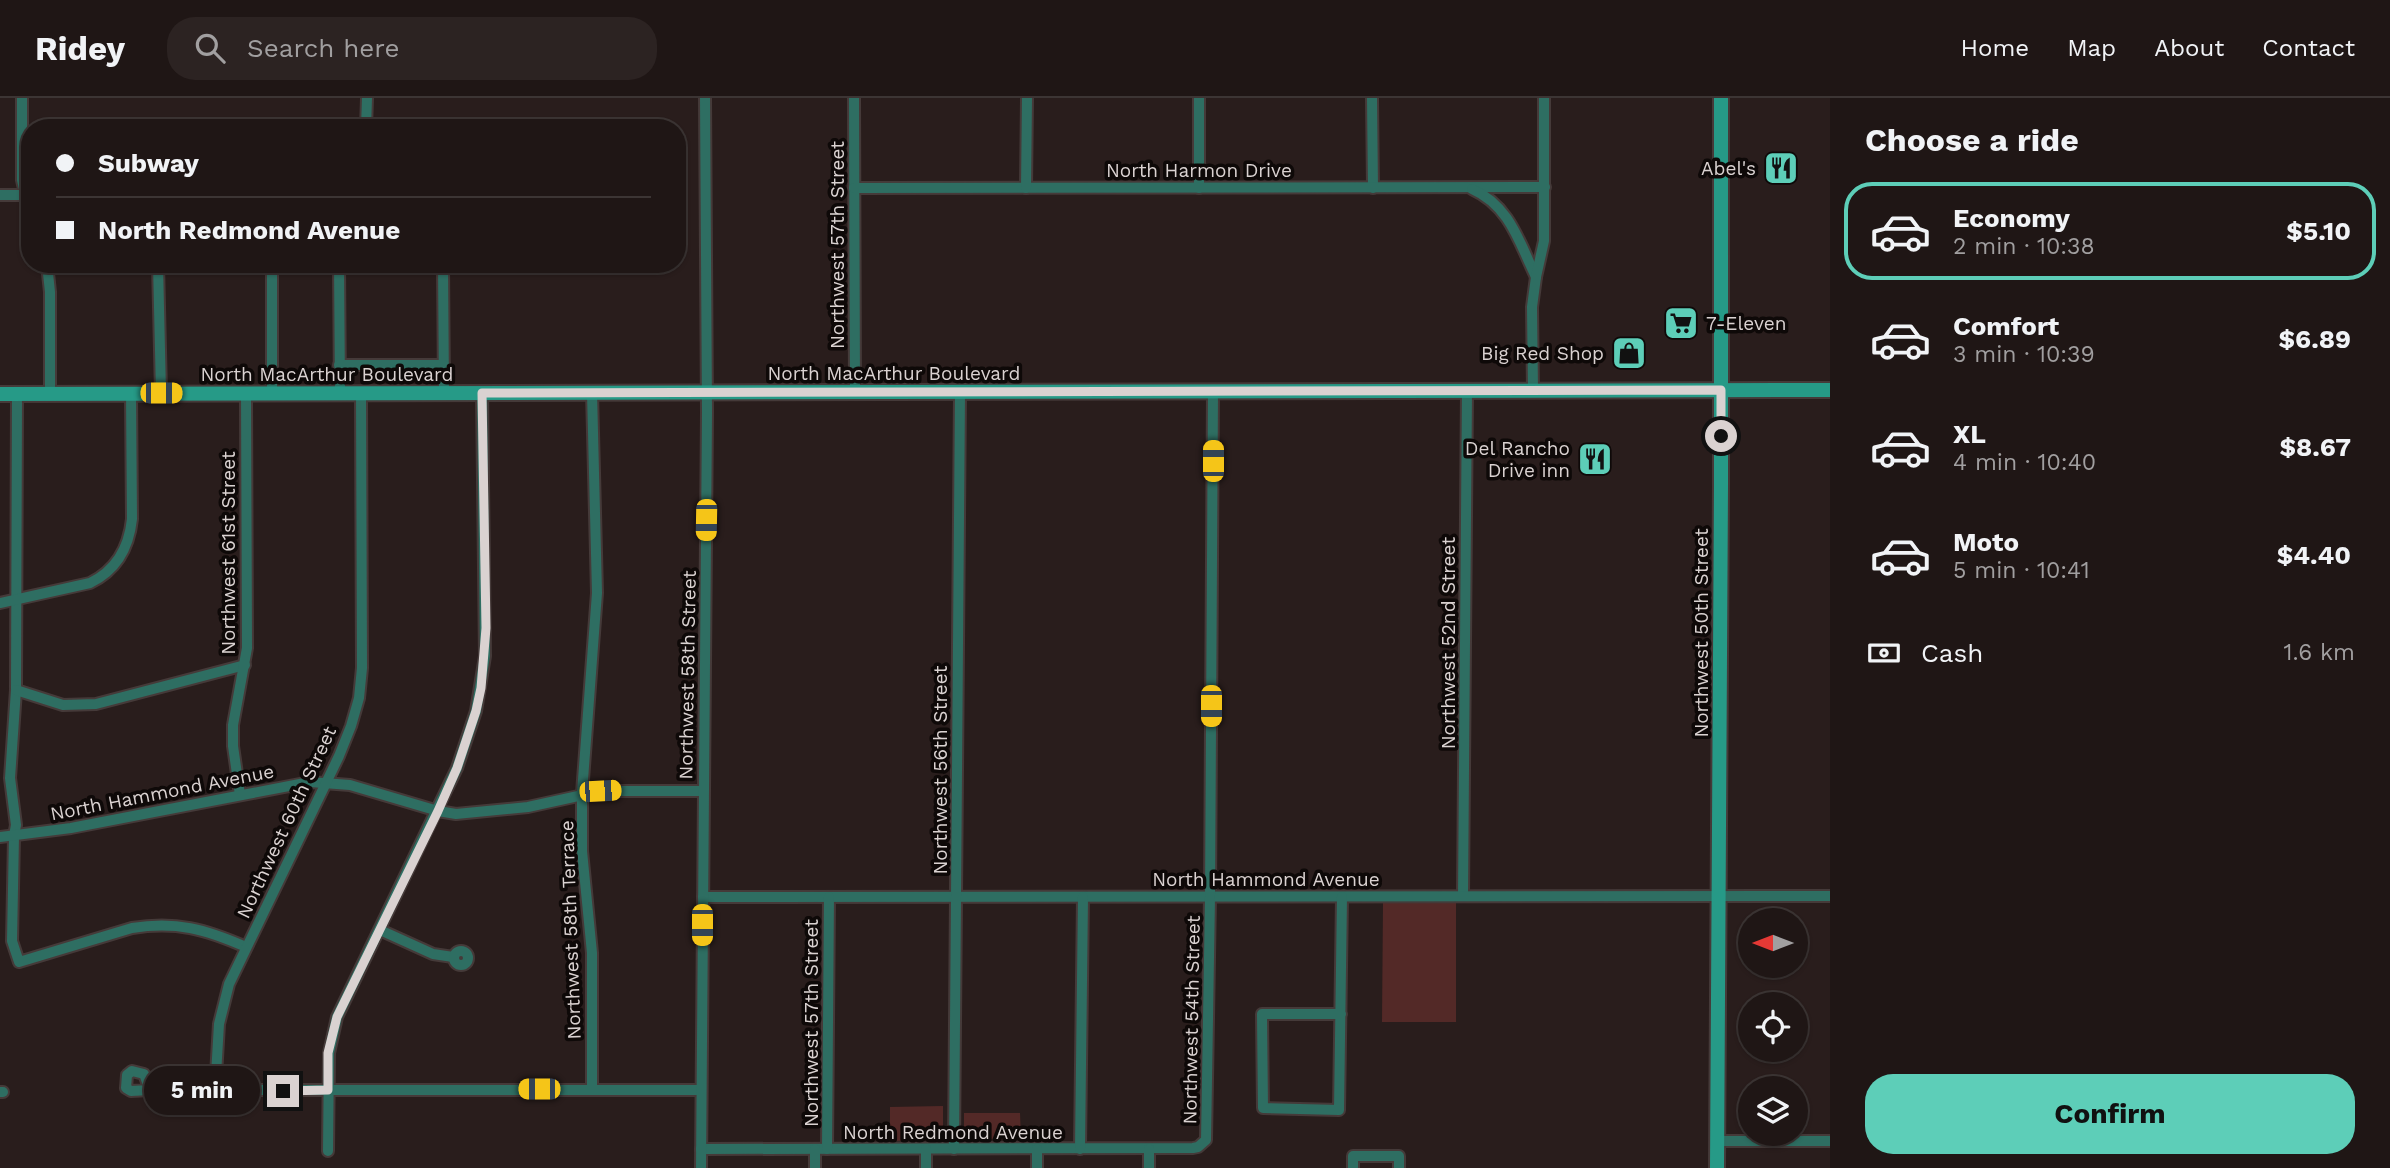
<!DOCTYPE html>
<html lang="en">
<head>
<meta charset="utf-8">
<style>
	body { margin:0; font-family:"Work Sans",sans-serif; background:#2c2322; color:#f1f3f6; height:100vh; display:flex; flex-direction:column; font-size:26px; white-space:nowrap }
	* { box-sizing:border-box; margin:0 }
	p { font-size:23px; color:#a19fa0 }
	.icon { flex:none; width:38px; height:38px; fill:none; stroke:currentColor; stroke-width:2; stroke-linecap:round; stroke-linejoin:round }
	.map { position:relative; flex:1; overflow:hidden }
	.details { display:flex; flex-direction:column; background:#1f1615; width:560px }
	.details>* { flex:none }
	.guide { position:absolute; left:21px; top:21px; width:665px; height:154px; border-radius:28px; box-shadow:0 2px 5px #0004,0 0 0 2px #3c3534; display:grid; align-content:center; height:154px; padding:0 35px; background:#1f1615 }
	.needle { width:46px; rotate:270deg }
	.tools { position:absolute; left:1738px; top:810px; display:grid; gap:14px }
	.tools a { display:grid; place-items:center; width:70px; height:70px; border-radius:50%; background:#1f1615; box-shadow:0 2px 5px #0004,0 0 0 2px #3c3534; font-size:35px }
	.end { position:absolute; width:32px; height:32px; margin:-16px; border:9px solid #dad2d1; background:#111; box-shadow:0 0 0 4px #111 }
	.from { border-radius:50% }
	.bubble { position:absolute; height:49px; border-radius:24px; background:#1f1615; box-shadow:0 2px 5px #0004,0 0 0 2px #3c3534; font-size:23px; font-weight:700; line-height:49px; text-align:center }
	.car { position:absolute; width:21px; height:42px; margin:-21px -10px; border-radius:9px; box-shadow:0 0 5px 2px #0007; background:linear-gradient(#f5c518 24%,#345 0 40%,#f5c518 0 76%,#345 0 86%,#f5c518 0) }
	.guide b { display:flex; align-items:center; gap:24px; height:66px; font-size:26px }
	.guide b+b { border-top:2px solid #3c3534 }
	.guide i { width:18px; height:18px; background:#f1f3f6 }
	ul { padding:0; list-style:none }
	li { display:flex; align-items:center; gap:21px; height:98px; margin:0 14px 10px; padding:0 21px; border:4px solid transparent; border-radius:28px }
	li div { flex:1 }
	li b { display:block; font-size:26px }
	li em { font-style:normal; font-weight:700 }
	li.active { border-color:#5dceb8 }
	li>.icon { width:63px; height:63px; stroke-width:1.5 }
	h2 { padding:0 35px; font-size:32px; line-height:84px }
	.pay { display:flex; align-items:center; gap:18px; height:77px; padding:0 35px; font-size:26px }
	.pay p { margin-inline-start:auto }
	.cta { display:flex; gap:14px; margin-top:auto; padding:14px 35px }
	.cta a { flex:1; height:80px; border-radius:28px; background:#5dceb8; color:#111; font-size:28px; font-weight:700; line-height:80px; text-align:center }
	header { display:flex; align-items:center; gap:42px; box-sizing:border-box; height:98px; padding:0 35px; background:#1f1615; border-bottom:2px solid #3c3534 }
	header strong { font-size:33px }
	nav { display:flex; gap:38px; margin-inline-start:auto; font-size:24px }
	.search { width:490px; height:63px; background:#2c2322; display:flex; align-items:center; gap:18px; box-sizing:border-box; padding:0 24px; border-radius:28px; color:#a19fa0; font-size:26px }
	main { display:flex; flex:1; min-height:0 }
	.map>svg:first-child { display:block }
	.green { fill:#532927 }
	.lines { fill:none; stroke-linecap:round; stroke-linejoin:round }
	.minor-casing { stroke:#453a39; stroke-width:14 }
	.secondary-casing { stroke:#453a39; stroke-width:18 }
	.minor { stroke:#2e6e62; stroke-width:10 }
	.secondary { stroke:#269a87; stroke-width:14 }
	.route { stroke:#dad2d1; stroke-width:9 }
	.labels { text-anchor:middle; stroke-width:7; stroke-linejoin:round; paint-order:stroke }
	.poi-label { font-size:19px; fill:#dad2d1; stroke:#0e0908; text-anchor:end }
	.street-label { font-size:19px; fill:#dad2d1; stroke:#0e0908 }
</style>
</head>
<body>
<header>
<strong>Ridey</strong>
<div class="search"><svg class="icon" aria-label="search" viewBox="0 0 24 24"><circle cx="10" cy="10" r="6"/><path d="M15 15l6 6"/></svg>Search here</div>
<nav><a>Home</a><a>Map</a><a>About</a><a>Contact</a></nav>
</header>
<main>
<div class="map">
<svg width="1830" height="1070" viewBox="0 0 1830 1070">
	<rect width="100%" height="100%" fill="#291d1c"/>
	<g class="green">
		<polygon points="1383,805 1456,805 1456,924 1382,924"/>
		<polygon points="943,1008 943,1042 890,1043 890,1009"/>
		<polygon points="964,1015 1020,1015 1021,1040 964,1042"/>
	</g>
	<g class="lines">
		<g class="minor-casing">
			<g id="minor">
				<polyline points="22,0 22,82 30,118"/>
				<polyline points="854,0 855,294"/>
				<polyline points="1199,0 1199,90"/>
				<polyline points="1372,0 1373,90"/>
				<polyline points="366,30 367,0"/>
				<polyline points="854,90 1545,89"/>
				<polyline points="1026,90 1027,0"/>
				<path d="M1472,91c38,17 47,53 64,88"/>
				<polyline points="0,97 23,97"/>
				<polyline points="47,166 50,194 50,295"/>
				<polyline points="158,166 161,295"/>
				<polyline points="339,166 340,295"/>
				<polyline points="443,166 444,295"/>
				<polyline points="339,267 444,267"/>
				<polyline points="1533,293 1532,209 1536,179 1544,143 1544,0"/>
				<polyline points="272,295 272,166"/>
				<path d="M17,296l-1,296 -6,88 6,47 -2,11 -2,105 7,21 113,-34c44,-7 73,1 114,19"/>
				<path d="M0,505l90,-20c27,-13 39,-36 42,-64l-1,-126"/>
				<polyline points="16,592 63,607 96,606 245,567"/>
				<polyline points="240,697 233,648 233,627 247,550 246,295"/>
				<polyline points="0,739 71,730 310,684 350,687 438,713 456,716 528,709 601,693 703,693"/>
				<polyline points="1463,798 1467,292"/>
				<polyline points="703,799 1830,798"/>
				<polyline points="380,832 433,856 453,859"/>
				<circle cx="461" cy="860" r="7"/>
				<polyline points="1341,916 1262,916 1263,1010 1339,1012 1342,799"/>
				<polyline points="592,990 592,855 582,753 582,695 597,495 592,294"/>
				<polyline points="150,992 131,993 126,990 127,977 132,973 144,976 150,992 701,992"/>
				<polyline points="0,994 3,994"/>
				<polyline points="215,994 219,926 229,886 339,658 351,628 359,600 362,570 361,295"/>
				<polyline points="1717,1043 1830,1043"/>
				<polyline points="701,1051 1193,1050 1198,1049 1206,1042 1210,799 1213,293"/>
				<polyline points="827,1051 829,799"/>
				<polyline points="954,1051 960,294"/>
				<polyline points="1080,1051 1083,799"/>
				<polyline points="328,1053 329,955 337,919 457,670 476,613 485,558 482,295"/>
				<polyline points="701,1070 707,314 705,0"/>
				<polyline points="815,1070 815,1051"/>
				<polyline points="926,1070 926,1051"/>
				<polyline points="1037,1070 1037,1051"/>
				<polyline points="1149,1070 1149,1051"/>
				<polyline points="1353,1070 1353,1058 1399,1058 1399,1070"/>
			</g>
		</g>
		<g class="secondary-casing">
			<g id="secondary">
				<polyline points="0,296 1830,292"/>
				<polyline points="1717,1070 1721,387 1721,0"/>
			</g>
		</g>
		<use href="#minor" class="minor"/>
		<use href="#secondary" class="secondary"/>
	</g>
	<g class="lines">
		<polyline class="route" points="283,993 328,992 328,955 337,919 438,713 457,670 476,613 481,590 486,530 482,295 1721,292 1721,338"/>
	</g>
	<defs>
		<g id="restaurant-square" transform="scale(1.75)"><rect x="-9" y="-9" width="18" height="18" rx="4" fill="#5dceb8" stroke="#0e0908"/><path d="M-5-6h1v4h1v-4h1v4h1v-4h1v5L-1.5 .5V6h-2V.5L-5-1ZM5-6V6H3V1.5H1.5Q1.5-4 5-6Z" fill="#111"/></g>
		<g id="supermarket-square" transform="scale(1.75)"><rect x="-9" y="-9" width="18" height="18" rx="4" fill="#5dceb8" stroke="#0e0908"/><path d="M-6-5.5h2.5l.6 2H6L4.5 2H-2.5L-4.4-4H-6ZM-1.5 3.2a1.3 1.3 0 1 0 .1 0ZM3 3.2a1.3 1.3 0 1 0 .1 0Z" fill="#111"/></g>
		<g id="shop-square" transform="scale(1.75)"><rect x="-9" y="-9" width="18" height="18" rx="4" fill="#5dceb8" stroke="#0e0908"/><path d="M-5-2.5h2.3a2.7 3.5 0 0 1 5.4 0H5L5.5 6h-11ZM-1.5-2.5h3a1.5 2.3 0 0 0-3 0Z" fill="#111"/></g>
	</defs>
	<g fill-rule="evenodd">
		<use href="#restaurant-square" x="1781" y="70"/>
		<use href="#supermarket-square" x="1681" y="225"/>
		<use href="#shop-square" x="1629" y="255"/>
		<use href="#restaurant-square" x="1595" y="361"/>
	</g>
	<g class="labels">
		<g class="poi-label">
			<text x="1756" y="77">Abel's</text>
			<text x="1706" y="232" text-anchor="start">7-Eleven</text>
			<text x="1604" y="262">Big Red Shop</text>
			<text x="1570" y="357">Del Rancho<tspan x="1570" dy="22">Drive inn</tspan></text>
		</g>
		<g class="street-label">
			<text x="1199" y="79">North Harmon Drive</text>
			<text transform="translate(837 147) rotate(-90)" y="7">Northwest 57th Street</text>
			<text x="894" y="282">North MacArthur Boulevard</text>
			<text x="327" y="283">North MacArthur Boulevard</text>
			<text transform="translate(228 455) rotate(-90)" y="7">Northwest 61st Street</text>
			<text transform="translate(1701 535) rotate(-90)" y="7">Northwest 50th Street</text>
			<text transform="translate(1448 545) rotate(-90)" y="7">Northwest 52nd Street</text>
			<text transform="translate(687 577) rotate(-89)" y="7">Northwest 58th Street</text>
			<text transform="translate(940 672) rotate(-90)" y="7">Northwest 56th Street</text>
			<text transform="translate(162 694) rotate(-11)" y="7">North Hammond Avenue</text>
			<text transform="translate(286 724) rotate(-65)" y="7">Northwest 60th Street</text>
			<text x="1266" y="788">North Hammond Avenue</text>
			<text transform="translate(570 832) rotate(-92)" y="7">Northwest 58th Terrace</text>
			<text transform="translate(1191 922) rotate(-89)" y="7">Northwest 54th Street</text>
			<text transform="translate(811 925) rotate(-90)" y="7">Northwest 57th Street</text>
			<text x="953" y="1041">North Redmond Avenue</text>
		</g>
	</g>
</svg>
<div class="tools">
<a><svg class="needle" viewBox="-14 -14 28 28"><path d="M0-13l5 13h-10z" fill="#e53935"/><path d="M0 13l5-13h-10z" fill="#a19fa0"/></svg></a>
<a><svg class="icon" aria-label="locate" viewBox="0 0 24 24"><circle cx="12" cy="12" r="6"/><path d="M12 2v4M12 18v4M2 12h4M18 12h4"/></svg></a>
<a><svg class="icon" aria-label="layers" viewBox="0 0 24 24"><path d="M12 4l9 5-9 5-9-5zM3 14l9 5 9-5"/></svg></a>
</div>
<i class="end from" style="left:1721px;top:338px"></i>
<i class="end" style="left:283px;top:993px"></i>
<div class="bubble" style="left:144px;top:968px;width:116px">5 min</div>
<i class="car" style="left:161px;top:295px;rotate:90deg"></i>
<i class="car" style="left:1213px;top:363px;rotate:0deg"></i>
<i class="car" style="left:706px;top:422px;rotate:181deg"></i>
<i class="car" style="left:1211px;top:608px;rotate:180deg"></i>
<i class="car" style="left:600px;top:693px;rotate:87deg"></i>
<i class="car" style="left:702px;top:827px;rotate:180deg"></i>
<i class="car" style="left:539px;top:991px;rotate:270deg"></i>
<div class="guide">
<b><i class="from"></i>Subway</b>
<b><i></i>North Redmond Avenue</b>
</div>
</div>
<section class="details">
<h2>Choose a ride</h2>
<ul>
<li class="active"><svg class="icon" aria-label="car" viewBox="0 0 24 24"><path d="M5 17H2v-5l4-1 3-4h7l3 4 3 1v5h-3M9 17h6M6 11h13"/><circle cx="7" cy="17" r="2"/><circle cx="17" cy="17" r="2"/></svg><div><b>Economy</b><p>2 min · 10:38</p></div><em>$5.10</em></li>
<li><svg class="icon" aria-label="car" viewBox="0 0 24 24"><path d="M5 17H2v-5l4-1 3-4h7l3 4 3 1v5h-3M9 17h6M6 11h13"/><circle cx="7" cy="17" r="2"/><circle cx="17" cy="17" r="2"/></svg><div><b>Comfort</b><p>3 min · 10:39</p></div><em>$6.89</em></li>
<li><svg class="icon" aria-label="car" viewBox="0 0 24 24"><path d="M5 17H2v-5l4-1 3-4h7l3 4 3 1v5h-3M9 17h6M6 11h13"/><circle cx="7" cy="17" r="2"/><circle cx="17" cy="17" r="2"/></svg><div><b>XL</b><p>4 min · 10:40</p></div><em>$8.67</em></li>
<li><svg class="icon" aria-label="car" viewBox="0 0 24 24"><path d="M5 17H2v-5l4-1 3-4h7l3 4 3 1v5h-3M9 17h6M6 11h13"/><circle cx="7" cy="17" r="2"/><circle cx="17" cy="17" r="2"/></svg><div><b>Moto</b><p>5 min · 10:41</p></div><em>$4.40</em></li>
</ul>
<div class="pay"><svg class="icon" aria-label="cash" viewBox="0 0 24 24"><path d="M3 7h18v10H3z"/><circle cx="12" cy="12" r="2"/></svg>Cash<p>1.6 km</p></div>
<div class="cta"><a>Confirm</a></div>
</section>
</main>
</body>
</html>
